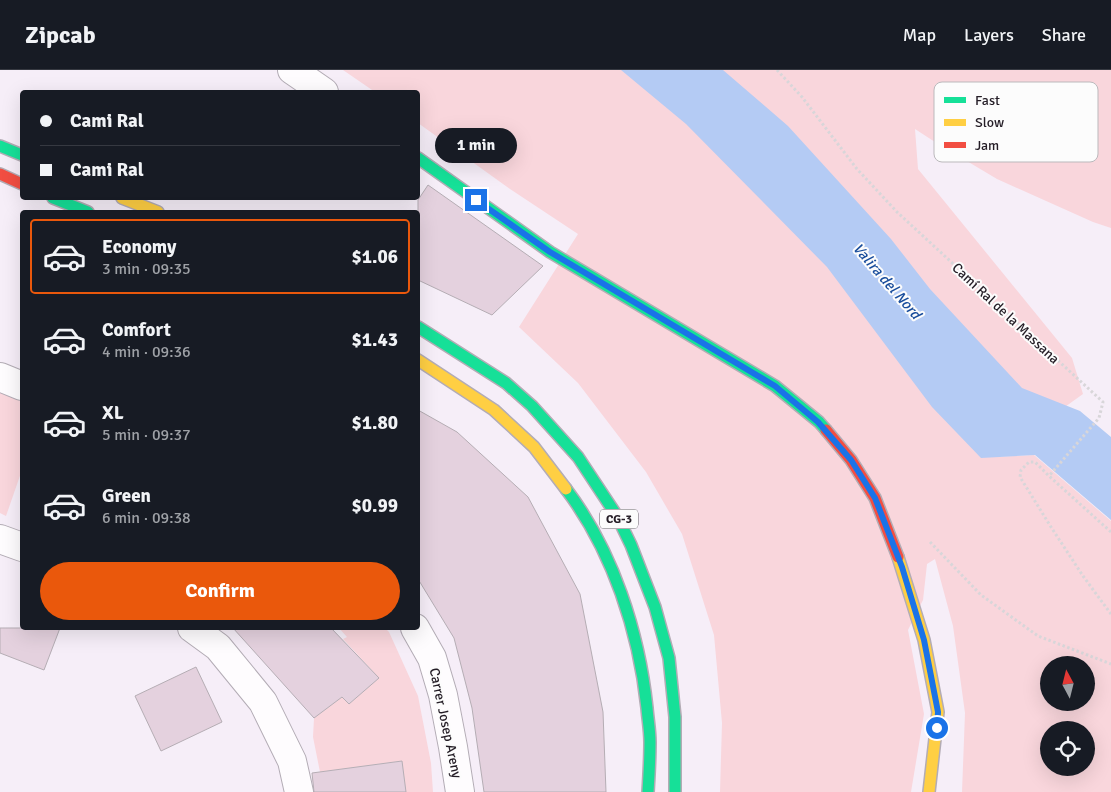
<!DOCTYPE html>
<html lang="en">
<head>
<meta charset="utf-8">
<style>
	body { margin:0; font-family:Signika,sans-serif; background:#242831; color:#f1f3f6; height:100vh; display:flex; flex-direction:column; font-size:19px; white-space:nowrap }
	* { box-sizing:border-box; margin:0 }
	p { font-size:16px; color:#9ea1a6 }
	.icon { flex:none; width:28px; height:28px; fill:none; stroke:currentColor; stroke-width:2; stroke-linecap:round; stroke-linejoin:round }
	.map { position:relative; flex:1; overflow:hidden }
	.panel { position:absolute; left:20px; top:140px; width:400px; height:420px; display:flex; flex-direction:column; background:#171b24; border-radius:5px; box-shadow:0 5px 20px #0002 }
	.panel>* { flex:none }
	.hud { position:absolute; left:20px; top:20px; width:400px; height:110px; border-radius:5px; box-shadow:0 5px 20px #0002; display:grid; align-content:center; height:110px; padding:0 20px; background:#171b24 }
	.needle { width:32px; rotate:353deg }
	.tools { position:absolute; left:1040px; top:586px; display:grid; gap:10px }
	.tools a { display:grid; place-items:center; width:55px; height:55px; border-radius:50%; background:#171b24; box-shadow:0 5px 20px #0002; font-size:25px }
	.end { position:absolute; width:22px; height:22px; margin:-11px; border:6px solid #1a73e8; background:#fff; box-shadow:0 0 0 2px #fff }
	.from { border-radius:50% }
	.bubble { position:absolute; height:35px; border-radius:18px; background:#171b24; box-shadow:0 5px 20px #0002; font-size:16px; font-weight:700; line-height:35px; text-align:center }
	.hud b { display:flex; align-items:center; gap:18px; height:48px; font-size:19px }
	.hud b+b { border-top:1px solid #363941 }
	.hud i { width:12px; height:12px; background:#f1f3f6 }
	ul { padding:9px 0 0; list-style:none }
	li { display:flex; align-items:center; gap:15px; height:75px; margin:0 10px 8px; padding:0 10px; border:2px solid transparent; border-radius:5px }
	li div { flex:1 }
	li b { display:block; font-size:19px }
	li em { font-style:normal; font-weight:700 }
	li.on { border-color:#ea580c }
	li>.icon { width:45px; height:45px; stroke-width:1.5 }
	.primary-button { display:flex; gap:10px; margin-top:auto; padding:10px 20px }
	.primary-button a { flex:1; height:58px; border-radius:30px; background:#ea580c; color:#fff; font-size:20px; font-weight:700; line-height:58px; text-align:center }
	header { display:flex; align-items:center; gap:30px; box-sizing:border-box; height:70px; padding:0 25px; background:#171b24; border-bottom:1px solid #363941 }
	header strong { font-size:24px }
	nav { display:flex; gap:28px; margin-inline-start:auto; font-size:18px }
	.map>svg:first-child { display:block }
	.green { fill:#f9d6dc; fill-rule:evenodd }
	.water { fill:#b4cbf4 }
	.building { fill:#e4d1de; stroke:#b5adb4 }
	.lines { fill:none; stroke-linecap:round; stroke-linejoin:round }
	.street-casing { stroke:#b3acb5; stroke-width:30 }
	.fast-casing { stroke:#b3acb5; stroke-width:14 }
	.slow-casing { stroke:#b3acb5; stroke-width:14 }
	.jam-casing { stroke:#b3acb5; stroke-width:14 }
	.path { stroke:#d8d6d9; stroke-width:3; stroke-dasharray:2.5 2.5; stroke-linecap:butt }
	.street { stroke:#fefcfe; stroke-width:28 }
	.fast { stroke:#16e098; stroke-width:11 }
	.slow { stroke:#ffcf43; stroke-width:11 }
	.jam { stroke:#f24e42; stroke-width:11 }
	.route { stroke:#1a73e8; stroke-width:6 }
	.labels { text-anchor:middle; stroke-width:4; stroke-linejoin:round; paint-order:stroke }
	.shield { fill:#fcfcfc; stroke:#656066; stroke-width:1 }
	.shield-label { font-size:12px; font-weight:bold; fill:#241d26 }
	.street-label { font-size:14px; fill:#241d26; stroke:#fcfcfc }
	.water-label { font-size:15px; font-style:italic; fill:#194d9c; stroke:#fcfcfc }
	.key { fill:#fcfcfc; stroke:#bbb9bc; stroke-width:1 }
	.key-label { font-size:14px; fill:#241d26 }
</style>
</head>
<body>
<header>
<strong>Zipcab</strong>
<nav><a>Map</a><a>Layers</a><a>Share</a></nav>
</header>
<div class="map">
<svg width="1111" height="722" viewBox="0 0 1111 722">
	<rect width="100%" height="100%" fill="#f6eef8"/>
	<g class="green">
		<path d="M343,0h768v158l-18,-6 -96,-43 -62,-37 -20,-13 3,40 154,189 11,36 -88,63 39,-2 77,66v271h-149l3,-79 -12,-87 -18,-67 -8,5 -4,36 -15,30 16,84 -13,78h-191l2,-69 -8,-88 -32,-101 -36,-62 -68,-89 -59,-56 59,-93 -68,-45 -92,-66v-31h-43zM1049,595h37v37h-37zM1049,660h37v38h-37z"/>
		<polygon points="0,321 22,330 22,400 6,446 0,443"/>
		<polygon points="339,558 385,558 389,562 418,626 431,693 433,722 379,722 401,691 320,702 313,667 314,648 342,627 349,634 379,608 343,569 347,567"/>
	</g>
	<polygon class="water" points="621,0 723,0 788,56 891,169 930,219 1022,318 1080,341 1111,367 1111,450 1035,385 981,388 932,337 827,197 686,54"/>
	<g class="building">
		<polygon points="428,115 543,196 492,245 418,210 418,130"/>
		<polygon points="418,340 457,362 528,427 580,524 603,642 606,722 484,722 472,638 454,568 418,509"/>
		<polygon points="0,558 60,558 44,600 0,583"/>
		<polygon points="233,558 331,558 379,608 349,634 342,627 314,648"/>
		<polygon points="196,597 222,652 161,681 135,626"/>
		<polygon points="402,691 406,722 314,722 312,703"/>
	</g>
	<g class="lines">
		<g class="street-casing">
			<g id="street">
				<polyline points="292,0 324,22"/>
				<polyline points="0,307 22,316"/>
				<polyline points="0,469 22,477"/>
				<polyline points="192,558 218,577 263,632 292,691 299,722"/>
				<polyline points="415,558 432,588 443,625 453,677 460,722"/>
			</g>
		</g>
		<g class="fast-casing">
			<g id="fast">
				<polyline points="0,76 22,85"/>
				<polyline points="418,88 550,182 775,316 819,352 826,360"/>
				<polyline points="53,128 88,142"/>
				<polyline points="418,257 506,313 532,336 578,387 617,446 631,475 655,537 669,588 675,647 675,722"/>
				<path d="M566,419c47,62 73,143 81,219 1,12 3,23 3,34 0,17 -1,34 -2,50"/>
			</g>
		</g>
		<g class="slow-casing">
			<g id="slow">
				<polyline points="122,128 158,142"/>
				<polyline points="418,290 494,340 534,377 566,419"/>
				<polyline points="898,487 924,570 938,642 929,722"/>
			</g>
		</g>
		<g class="jam-casing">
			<g id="jam">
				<polyline points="0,104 22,114"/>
				<polyline points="826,360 851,390 875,428 898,487"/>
			</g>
		</g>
		<g class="path">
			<polyline points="777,0 802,27 857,99 897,142 1103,332 1099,348 1049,406"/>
			<polyline points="1111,462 1049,406 1035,392 1029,392 1021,400 1020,407 1051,457 1083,506 1111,544"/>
			<polyline points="930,472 981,525 1038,566 1111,594"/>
		</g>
		<use href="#street" class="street"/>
		<use href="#fast" class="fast"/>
		<use href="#slow" class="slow"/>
		<use href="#jam" class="jam"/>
	</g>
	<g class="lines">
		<polyline class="route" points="476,130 550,182 775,316 818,352 851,390 875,428 902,497 924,570 938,642 937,658"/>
	</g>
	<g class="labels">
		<rect class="shield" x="600" y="439.5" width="38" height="19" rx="4"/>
		<g class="shield-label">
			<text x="619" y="453">CG-3</text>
		</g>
		<g class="street-label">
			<text transform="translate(1006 243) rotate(43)" y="5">Camí Ral de la Massana</text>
			<text transform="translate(446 653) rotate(78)" y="5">Carrer Josep Areny</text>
		</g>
		<g class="water-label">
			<text transform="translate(887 211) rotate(49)" y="5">Valira del Nord</text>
		</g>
	</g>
	<rect x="934" y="12" width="164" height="80" rx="8" class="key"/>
	<rect x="944" y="27" width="22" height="6" fill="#16e098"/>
	<rect x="944" y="49" width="22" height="7" fill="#ffcf43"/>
	<rect x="944" y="72" width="22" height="6" fill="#f24e42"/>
	<g class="key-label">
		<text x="975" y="35">Fast</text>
		<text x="975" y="57">Slow</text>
		<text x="975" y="80">Jam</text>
	</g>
</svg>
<div class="tools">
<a><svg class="needle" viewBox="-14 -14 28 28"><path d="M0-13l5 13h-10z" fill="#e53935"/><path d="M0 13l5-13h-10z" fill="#9ea1a6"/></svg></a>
<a><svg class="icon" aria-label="locate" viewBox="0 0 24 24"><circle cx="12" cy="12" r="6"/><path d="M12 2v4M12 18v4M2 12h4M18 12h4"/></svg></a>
</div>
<i class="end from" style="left:937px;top:658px"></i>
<i class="end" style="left:476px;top:130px"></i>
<div class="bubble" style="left:435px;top:58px;width:82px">1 min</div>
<div class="hud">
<b><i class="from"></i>Cami Ral</b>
<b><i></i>Cami Ral</b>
</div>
<section class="panel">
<ul>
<li class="on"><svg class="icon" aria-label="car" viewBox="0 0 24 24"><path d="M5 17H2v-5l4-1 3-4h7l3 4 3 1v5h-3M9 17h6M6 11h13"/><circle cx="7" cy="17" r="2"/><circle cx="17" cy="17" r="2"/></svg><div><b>Economy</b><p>3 min · 09:35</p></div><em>$1.06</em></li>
<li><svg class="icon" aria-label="car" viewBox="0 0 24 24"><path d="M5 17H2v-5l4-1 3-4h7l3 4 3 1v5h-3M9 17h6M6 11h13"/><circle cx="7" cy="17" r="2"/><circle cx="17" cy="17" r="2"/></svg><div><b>Comfort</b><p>4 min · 09:36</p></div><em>$1.43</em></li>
<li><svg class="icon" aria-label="car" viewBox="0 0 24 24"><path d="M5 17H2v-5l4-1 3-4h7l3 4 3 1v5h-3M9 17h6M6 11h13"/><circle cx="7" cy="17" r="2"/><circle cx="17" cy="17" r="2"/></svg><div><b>XL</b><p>5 min · 09:37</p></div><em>$1.80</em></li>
<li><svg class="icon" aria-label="car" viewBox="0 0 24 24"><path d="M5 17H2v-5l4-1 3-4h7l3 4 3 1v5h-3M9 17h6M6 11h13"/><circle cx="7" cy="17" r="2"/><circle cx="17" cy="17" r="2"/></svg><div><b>Green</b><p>6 min · 09:38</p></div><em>$0.99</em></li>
</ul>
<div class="primary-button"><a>Confirm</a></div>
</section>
</div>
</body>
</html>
